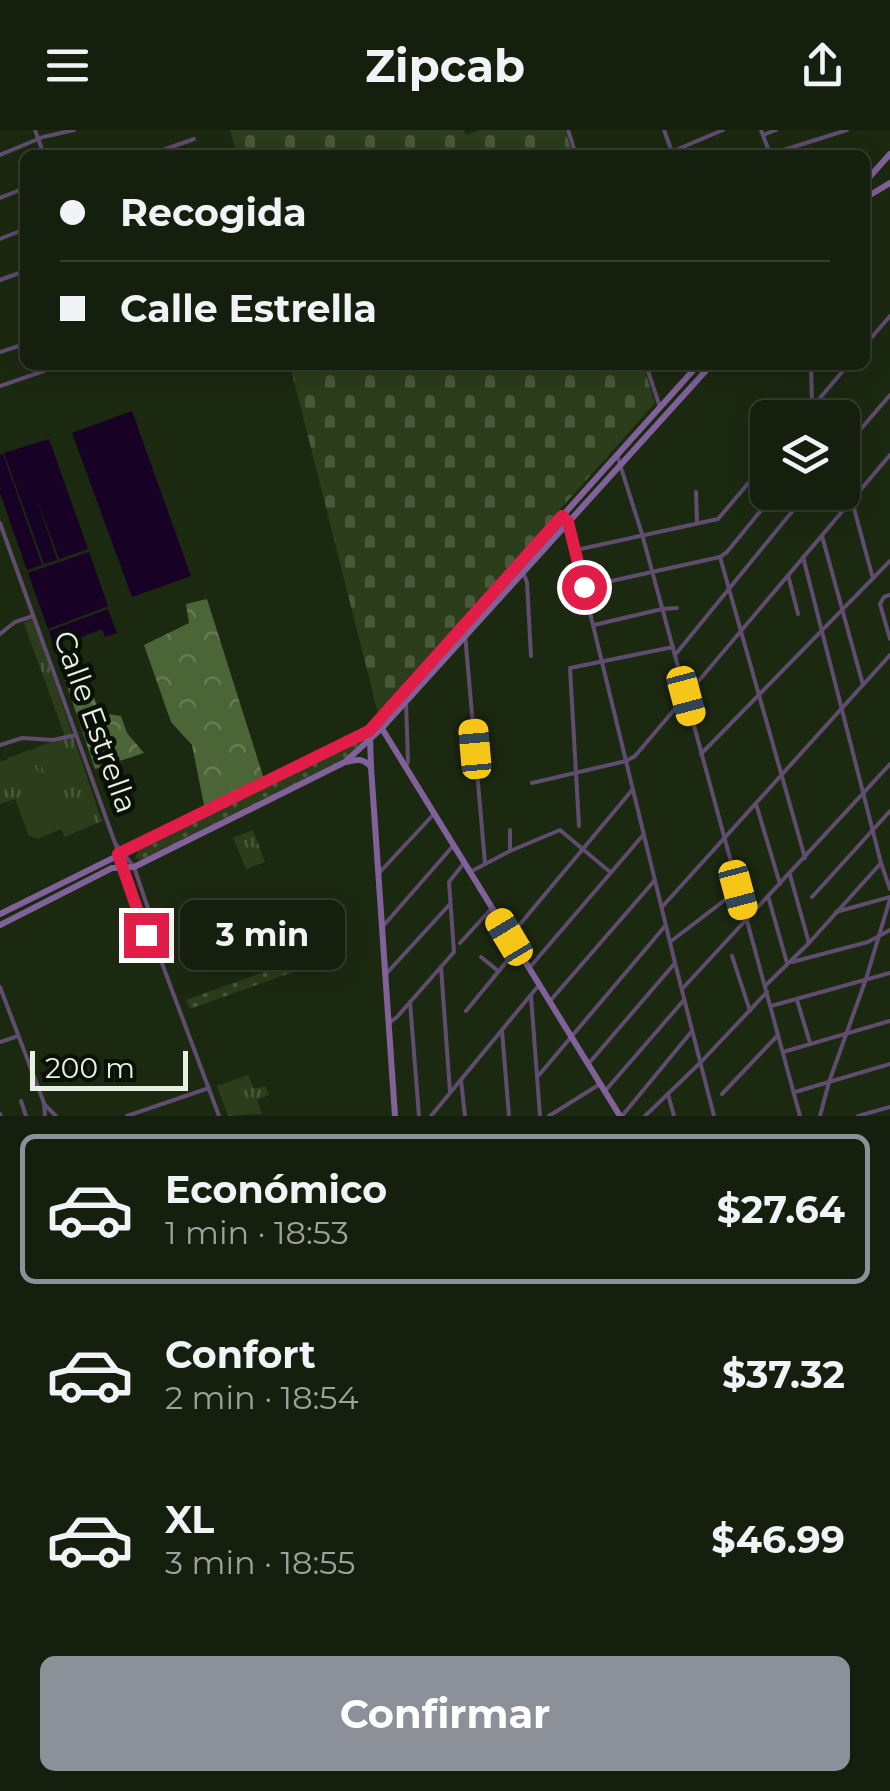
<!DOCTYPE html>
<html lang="es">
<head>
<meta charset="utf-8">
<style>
	body { margin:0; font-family:Montserrat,sans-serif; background:#1e2716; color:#f1f3f6; height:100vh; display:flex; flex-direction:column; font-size:38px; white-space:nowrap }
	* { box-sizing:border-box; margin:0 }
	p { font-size:32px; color:#9da29d }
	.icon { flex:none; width:55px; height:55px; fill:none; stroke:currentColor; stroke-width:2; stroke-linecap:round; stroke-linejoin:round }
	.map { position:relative; height:986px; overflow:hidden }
	.panel { display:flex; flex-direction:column; background:#151f0d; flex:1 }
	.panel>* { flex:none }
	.hud { position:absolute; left:20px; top:20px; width:850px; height:220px; border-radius:15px; box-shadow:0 5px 25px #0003,0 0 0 2px #343d2e; display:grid; align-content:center; height:220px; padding:0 40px; background:#151f0d }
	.controls { position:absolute; left:750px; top:270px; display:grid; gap:20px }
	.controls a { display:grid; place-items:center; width:110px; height:110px; border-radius:15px; background:#151f0d; box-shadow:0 5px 25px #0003,0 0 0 2px #343d2e; font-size:50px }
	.scale { position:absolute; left:30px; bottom:25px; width:158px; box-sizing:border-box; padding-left:10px; border:5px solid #e7f0e1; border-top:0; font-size:28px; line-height:35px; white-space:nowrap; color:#e7f0e1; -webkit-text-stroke:8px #0a1006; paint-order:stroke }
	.end { position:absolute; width:45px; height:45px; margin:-22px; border:12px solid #e11d48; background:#fff; box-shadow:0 0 0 5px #fff }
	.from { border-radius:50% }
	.bubble { position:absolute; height:70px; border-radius:15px; background:#151f0d; box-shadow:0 5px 25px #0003,0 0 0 2px #343d2e; font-size:32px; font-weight:700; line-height:70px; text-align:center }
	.car { position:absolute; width:30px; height:60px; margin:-30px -15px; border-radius:12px; box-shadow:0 0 8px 2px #0007; background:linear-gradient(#f5c518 24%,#345 0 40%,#f5c518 0 76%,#345 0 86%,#f5c518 0) }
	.hud b { display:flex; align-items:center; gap:35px; height:95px; font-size:38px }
	.hud b+b { border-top:2px solid #343d2e }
	.hud i { width:25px; height:25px; background:#f1f3f6 }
	ul { padding:18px 0 0; list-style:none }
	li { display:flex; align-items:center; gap:30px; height:150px; margin:0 20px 15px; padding:0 20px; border:5px solid transparent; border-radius:15px }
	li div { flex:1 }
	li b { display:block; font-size:38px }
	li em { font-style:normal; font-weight:700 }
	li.current { border-color:#8c9099 }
	li>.icon { width:90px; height:90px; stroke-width:1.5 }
	.action { display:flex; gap:20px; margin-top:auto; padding:20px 40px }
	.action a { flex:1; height:115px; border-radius:15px; background:#8c9099; color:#fff; font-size:40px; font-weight:700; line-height:115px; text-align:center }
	header { display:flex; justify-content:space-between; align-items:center; height:130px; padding:0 40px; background:#151f0d; font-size:45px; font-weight:700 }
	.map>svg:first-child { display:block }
	.grass { fill:url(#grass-dots) }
	.forest { fill:url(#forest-crowns) }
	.cemetery { fill:url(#cemetery-stones) }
	.park { fill:url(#park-tufts) }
	.pitch { fill:#2b3d1a }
	.water { fill:#170225 }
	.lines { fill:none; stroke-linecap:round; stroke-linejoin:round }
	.street { stroke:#5f4c6f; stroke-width:4 }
	.secondary { stroke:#806199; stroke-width:6 }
	.route { stroke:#e11d48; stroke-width:12 }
	.labels { text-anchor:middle; stroke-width:9; stroke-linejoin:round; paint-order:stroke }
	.street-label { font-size:30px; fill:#e7f0e1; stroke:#0a1006 }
</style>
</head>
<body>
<header><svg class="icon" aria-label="menu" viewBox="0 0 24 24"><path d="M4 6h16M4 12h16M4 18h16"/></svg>Zipcab<svg class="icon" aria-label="share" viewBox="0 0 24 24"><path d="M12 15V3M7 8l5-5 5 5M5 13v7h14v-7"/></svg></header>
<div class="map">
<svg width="890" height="986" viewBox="0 0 890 986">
	<defs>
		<pattern id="grass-dots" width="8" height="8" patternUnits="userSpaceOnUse" patternTransform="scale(2.5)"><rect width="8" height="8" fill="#2b3d1a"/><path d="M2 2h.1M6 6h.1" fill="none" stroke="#4a593b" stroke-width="1.8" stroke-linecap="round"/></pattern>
		<pattern id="forest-crowns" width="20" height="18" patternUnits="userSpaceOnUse" patternTransform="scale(2.5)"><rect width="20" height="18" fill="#4c6537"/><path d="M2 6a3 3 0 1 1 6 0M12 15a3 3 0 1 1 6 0" fill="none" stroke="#667b54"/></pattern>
		<pattern id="cemetery-stones" width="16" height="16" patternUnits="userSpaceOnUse" patternTransform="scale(2.5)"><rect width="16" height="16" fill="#2b3d1a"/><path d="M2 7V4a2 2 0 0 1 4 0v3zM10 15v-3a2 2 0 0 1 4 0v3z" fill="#4a593b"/></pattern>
		<pattern id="park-tufts" width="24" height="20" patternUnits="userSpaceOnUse" patternTransform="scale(2.5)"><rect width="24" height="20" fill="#2b3d1a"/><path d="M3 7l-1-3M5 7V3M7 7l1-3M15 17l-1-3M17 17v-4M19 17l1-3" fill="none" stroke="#4a593b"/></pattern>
	</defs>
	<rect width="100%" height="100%" fill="#1c2911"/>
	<g class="grass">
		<polygon points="357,610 362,611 363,617 356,624 142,730 135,728 138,721"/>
		<polygon points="310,812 318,833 190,879 186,870 283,835 280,823"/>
	</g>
	<g class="forest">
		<polygon points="207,469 264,649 205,680 192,615 171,592 144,515 189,493 186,474"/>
		<polygon points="83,540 100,583 121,586 127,603 144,623 95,639 64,547"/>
	</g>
	<g class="cemetery">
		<polygon points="230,0 464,0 466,5 479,0 565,0 573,25 237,25"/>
		<polygon points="290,235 643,235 655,273 378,583"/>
	</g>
	<g class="park">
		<polygon points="33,489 102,691 65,707 61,699 38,709 29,706 15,669 0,674 0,632 65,607 24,493"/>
		<polygon points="253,700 265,732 246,739 233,708"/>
		<polygon points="248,945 254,959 265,956 269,965 257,970 262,984 228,986 217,956"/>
	</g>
	<g class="pitch">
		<polygon points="57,610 71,649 49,657 35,618"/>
		<polygon points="29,620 44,659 23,667 8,628"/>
		<polygon points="43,664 55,699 35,706 22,671"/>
	</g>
	<g class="water">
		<polygon points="132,281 191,446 132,467 72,303"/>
		<polygon points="49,309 88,419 59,429 36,366 57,430 44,434 4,323"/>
		<polygon points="3,324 42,435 27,440 0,363 0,325"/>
		<polygon points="89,422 108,476 48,499 28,443"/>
		<polygon points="108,479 117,503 105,507 102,499 71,511 69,508 53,514 49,501"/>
	</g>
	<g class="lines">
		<g class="street">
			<polyline points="35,0 44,25"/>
			<polyline points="568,0 576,25"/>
			<polyline points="664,0 673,25"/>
			<polyline points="761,0 770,24"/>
			<polyline points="763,5 776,0"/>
			<polyline points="671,22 723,0"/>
			<polyline points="771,24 847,0"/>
			<polyline points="0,25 43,7 74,0"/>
			<polyline points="149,25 194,9"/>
			<polyline points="0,68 25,58"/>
			<polyline points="0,109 25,99"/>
			<polyline points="0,150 25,141"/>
			<polyline points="865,215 890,186"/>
			<polyline points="0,222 25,214"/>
			<polyline points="122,235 123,238 131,235"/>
			<polyline points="646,235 660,277"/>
			<polyline points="811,235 812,275"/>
			<polyline points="0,256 61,235"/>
			<polyline points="803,288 848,235"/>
			<polyline points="842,321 890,265"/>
			<polyline points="617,325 642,404 800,986"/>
			<polyline points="696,362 697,393"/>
			<polyline points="841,362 852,371 872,445"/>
			<polyline points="562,386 568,392 675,833 714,986"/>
			<polyline points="0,393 115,713 134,737 156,802 147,805 115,713"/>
			<polyline points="822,406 863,555"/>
			<polyline points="576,420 718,389 768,330"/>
			<polyline points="720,427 805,728"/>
			<polyline points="803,427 881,733 890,759"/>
			<polyline points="524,445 527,452 531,526"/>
			<polyline points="788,445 798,484"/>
			<polyline points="584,457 720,427 727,422 776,362"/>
			<polyline points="890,465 884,467 880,474 890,509"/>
			<polyline points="594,495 662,479 677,478"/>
			<polyline points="460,500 465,504 485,733"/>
			<polyline points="0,504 15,492 33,486"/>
			<polyline points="675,525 808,362"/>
			<polyline points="0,615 22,608 53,610 76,605"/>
			<polyline points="701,624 890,431"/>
			<polyline points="405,637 408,632 406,573"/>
			<polyline points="532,653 626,631 635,626 890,325"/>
			<polyline points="756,674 780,754"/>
			<polyline points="579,696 570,538 673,517"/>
			<polyline points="510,700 510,721"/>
			<polyline points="470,742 510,721 560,700 610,742"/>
			<polyline points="379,743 433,685"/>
			<polyline points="790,745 809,813"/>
			<polyline points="768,766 787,833"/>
			<polyline points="812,767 890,681"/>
			<polyline points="662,777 890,525"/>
			<polyline points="836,782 890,767"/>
			<polyline points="384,795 453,716"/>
			<polyline points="151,804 219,986"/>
			<polyline points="511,805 633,659"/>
			<polyline points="670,812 738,760"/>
			<polyline points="460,813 492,778"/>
			<polyline points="732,826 750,881"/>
			<polyline points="481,827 497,840"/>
			<polyline points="792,832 868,812 890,800"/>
			<polyline points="441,837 450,962"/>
			<polyline points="530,837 644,704"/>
			<polyline points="386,844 450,774"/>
			<polyline points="766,855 809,813 881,733"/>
			<polyline points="0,857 44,973 45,986"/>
			<polyline points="683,858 890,634"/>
			<polyline points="531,866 540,986"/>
			<polyline points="797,870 810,913"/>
			<polyline points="550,871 655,750"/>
			<polyline points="410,872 419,986"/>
			<polyline points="771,876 890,843"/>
			<polyline points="466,881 517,819"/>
			<polyline points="389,893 397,887 454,822 449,752 464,733"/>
			<polyline points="502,901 509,986"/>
			<polyline points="0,912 18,906"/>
			<polyline points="783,922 890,891"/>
			<polyline points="590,932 675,833"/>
			<polyline points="539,945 666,795"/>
			<polyline points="461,950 465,986"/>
			<polyline points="605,961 684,870"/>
			<polyline points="795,962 890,934"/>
			<polyline points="668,964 674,986"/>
			<polyline points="722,964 778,905"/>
			<polyline points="21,971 26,986"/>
			<polyline points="45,975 56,986"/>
			<polyline points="0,984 1,986"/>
			<polyline points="127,986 209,958"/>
			<polyline points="431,986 539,855"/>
			<polyline points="549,986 600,954"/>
			<polyline points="622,986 692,901"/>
			<polyline points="645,986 701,932 767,862"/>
			<polyline points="820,986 829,952 866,849 890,769"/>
			<polyline points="858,986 890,977"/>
		</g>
		<g class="secondary">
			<polyline points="865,52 890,24"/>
			<polyline points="865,68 890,53"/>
			<polyline points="381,597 620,986"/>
			<polyline points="370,608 371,637 395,986"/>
			<path d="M347,632c10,-3 16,-4 24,5"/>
			<polyline points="0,784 369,601 698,235"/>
			<polyline points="0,795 112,738 134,737 345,632 382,598 711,235"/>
		</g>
	</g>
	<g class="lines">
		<polyline class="route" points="146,805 118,724 369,601 562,386 568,392 584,457"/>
	</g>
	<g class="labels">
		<g class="street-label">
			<text transform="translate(95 592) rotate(70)" y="10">Calle Estrella</text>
		</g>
	</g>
</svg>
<div class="controls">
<a><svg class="icon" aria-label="layers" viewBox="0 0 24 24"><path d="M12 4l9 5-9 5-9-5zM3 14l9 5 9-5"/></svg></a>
</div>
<div class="scale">200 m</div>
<i class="end from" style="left:584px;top:457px"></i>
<i class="end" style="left:146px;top:805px"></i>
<div class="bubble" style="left:180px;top:770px;width:165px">3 min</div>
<i class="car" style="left:686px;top:566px;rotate:165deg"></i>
<i class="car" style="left:475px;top:619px;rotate:355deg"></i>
<i class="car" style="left:738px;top:760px;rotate:165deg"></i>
<i class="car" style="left:509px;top:807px;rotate:329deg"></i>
<div class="hud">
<b><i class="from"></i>Recogida</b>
<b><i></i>Calle Estrella</b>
</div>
</div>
<section class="panel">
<ul>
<li class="current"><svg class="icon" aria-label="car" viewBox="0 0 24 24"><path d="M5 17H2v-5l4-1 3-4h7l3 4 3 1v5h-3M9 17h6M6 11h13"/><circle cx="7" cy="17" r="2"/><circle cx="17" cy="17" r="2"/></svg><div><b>Económico</b><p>1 min · 18:53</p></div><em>$27.64</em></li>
<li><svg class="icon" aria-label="car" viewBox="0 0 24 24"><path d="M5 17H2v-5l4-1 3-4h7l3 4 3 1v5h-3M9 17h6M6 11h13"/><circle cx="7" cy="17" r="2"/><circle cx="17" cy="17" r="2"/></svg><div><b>Confort</b><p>2 min · 18:54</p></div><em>$37.32</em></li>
<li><svg class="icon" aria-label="car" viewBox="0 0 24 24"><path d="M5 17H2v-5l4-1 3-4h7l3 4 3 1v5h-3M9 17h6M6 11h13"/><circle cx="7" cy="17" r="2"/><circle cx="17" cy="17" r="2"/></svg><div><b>XL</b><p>3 min · 18:55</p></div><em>$46.99</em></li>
</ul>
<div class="action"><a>Confirmar</a></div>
</section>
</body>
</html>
